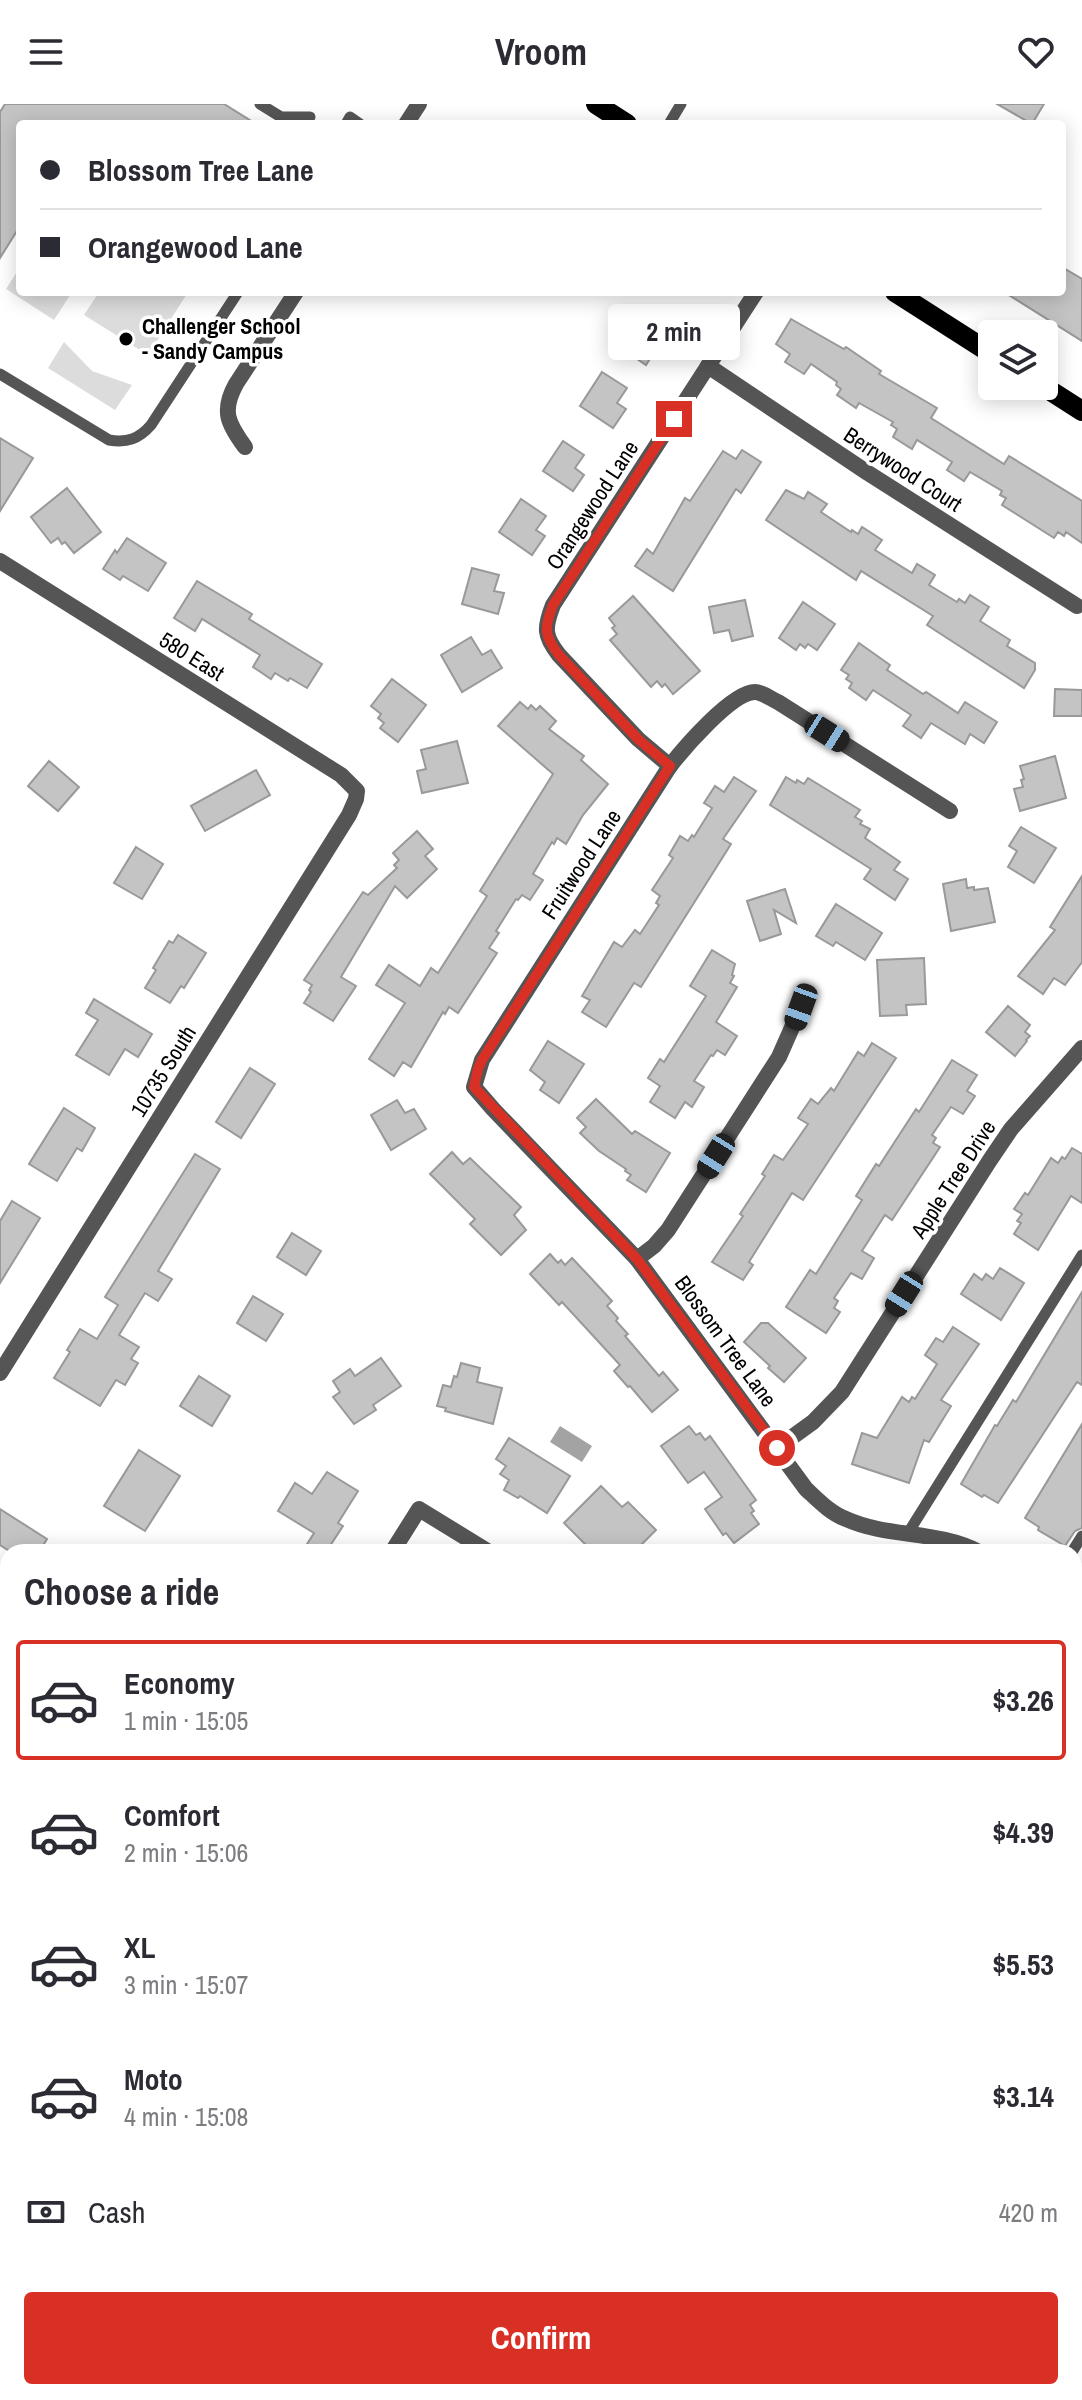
<!DOCTYPE html>
<html lang="en">
<head>
<meta charset="utf-8">
<style>
	body { margin:0; font-family:"Archivo Narrow",sans-serif; background:#f2f2f3; color:#2b2b33; height:100vh; display:flex; flex-direction:column; font-size:30px; white-space:nowrap }
	* { box-sizing:border-box; margin:0 }
	p { font-size:26px; color:#7c7c81 }
	.icon { flex:none; width:44px; height:44px; fill:none; stroke:currentColor; stroke-width:2; stroke-linecap:round; stroke-linejoin:round }
	.map { position:relative; flex:1; overflow:hidden }
	.sheet { position:absolute; left:0px; top:1440px; width:1082px; height:856px; display:flex; flex-direction:column; background:#fff; border-radius:24px 24px 0 0; box-shadow:0 4px 20px #0003 }
	.sheet>* { flex:none }
	.banner { position:absolute; left:16px; top:16px; width:1050px; height:176px; border-radius:8px; box-shadow:0 4px 20px #0003; display:grid; align-content:center; height:176px; padding:0 24px; background:#fff }
	.buttons { position:absolute; left:978px; top:216px; display:grid; gap:16px }
	.buttons a { display:grid; place-items:center; width:80px; height:80px; border-radius:8px; background:#fff; box-shadow:0 4px 20px #0003; font-size:40px }
	.end { position:absolute; width:36px; height:36px; margin:-18px; border:10px solid #d93025; background:#fff; box-shadow:0 0 0 4px #fff }
	.from { border-radius:50% }
	.bubble { position:absolute; height:56px; border-radius:8px; background:#fff; box-shadow:0 4px 20px #0003; font-size:26px; font-weight:800; line-height:56px; text-align:center }
	.car { position:absolute; width:24px; height:48px; margin:-24px -12px; border-radius:10px; box-shadow:0 0 6px 2px #0007; background:linear-gradient(#222 24%,#8ab4d8 0 40%,#222 0 76%,#8ab4d8 0 86%,#222 0) }
	.banner b { display:flex; align-items:center; gap:28px; height:76px; font-size:30px }
	.banner b+b { border-top:2px solid #e1e1e2 }
	.banner i { width:20px; height:20px; background:#2b2b33 }
	ul { padding:0; list-style:none }
	li { display:flex; align-items:center; gap:24px; height:120px; margin:0 16px 12px; padding:0 8px; border:4px solid transparent; border-radius:8px }
	li div { flex:1 }
	li b { display:block; font-size:30px }
	li em { font-style:normal; font-weight:800 }
	li.current { border-color:#d93025 }
	li>.icon { width:72px; height:72px; stroke-width:1.5 }
	h2 { padding:0 24px; font-size:36px; line-height:96px }
	.pay { display:flex; align-items:center; gap:20px; height:88px; padding:0 24px; font-size:30px }
	.pay p { margin-inline-start:auto }
	.action { display:flex; gap:16px; margin-top:auto; padding:16px 24px }
	.action a { flex:1; height:92px; border-radius:8px; background:#d93025; color:#fff; font-size:32px; font-weight:800; line-height:92px; text-align:center }
	header { display:flex; justify-content:space-between; align-items:center; height:104px; padding:0 24px; background:#fff; font-size:36px; font-weight:800 }
	.map>svg:first-child { display:block }
	.green { fill:#dcdcdc }
	.water { fill:#a3a3a3 }
	.building { fill:#c4c4c4; stroke:#999; stroke-width:2 }
	.lines { fill:none; stroke-linecap:round; stroke-linejoin:round }
	.service { stroke:#555; stroke-width:11 }
	.minor { stroke:#555; stroke-width:16 }
	.tertiary { stroke:#555; stroke-width:16 }
	.primary { stroke:#000; stroke-width:20 }
	.tram { stroke:#000; stroke-width:2 }
	.route { stroke:#d93025; stroke-width:10 }
	.poi-dot { fill:#000; stroke:#fff; stroke-width:3 }
	.labels { text-anchor:middle; stroke-width:7; stroke-linejoin:round; paint-order:stroke }
	.poi-label { font-size:22px; font-weight:bold; fill:#000; stroke:#fff; text-anchor:start }
	.street-label { font-size:22px; fill:#000; stroke:#fff }
</style>
</head>
<body>
<header><svg class="icon" aria-label="menu" viewBox="0 0 24 24"><path d="M4 6h16M4 12h16M4 18h16"/></svg>Vroom<svg class="icon" aria-label="heart" viewBox="0 0 24 24"><path d="M12 20l-8-8c-3-5 5-10 8-4 3-6 11-1 8 4z"/></svg></header>
<div class="map">
<svg width="1082" height="2296" viewBox="0 0 1082 2296">
	<rect width="100%" height="100%" fill="#fff"/>
	<g class="green">
		<polygon points="20,163 20,188 72,188 54,216 6,185"/>
		<polygon points="99,188 188,188 148,251 84,211"/>
		<polygon points="64,238 92,267 132,281 115,306 48,264"/>
	</g>
	<polygon class="water" points="560,1322 592,1342 582,1358 550,1338"/>
	<g class="building">
		<polygon points="5,0 224,0 256,20 20,20 20,122 0,154 0,8"/>
		<polygon points="997,0 1044,0 1032,20"/>
		<polygon points="1062,163 1082,175 1082,237 1004,188 1062,188"/>
		<polygon points="642,212 663,225 656,240 658,242 646,261 621,244"/>
		<polygon points="791,215 844,245 846,243 881,267 879,270 937,304 931,314 1004,360 1009,352 1082,397 1082,439 1066,428 1064,432 1058,428 1054,434 1002,401 1006,394 1000,391 1002,387 970,368 964,377 947,366 952,358 917,336 912,345 893,333 897,325 891,321 893,318 859,299 856,304 837,291 841,285 836,281 837,278 811,260 804,270 785,258 790,250 776,240"/>
		<polygon points="602,268 627,284 617,299 626,305 613,324 580,302"/>
		<polygon points="0,334 33,354 0,407"/>
		<polygon points="563,337 584,351 575,364 584,371 573,387 543,367"/>
		<polygon points="742,346 761,358 741,389 736,385 673,487 635,462 647,445 653,450 685,394 690,397 723,347 736,355"/>
		<polygon points="67,384 101,428 74,449 65,438 62,440 58,434 51,439 31,413"/>
		<polygon points="786,386 804,395 808,388 827,400 821,408 851,428 852,426 858,430 862,423 882,436 875,446 912,469 917,460 935,471 929,481 957,498 959,495 965,499 970,491 989,503 980,517 1010,536 1007,542 1035,559 1035,566 1024,584 927,521 933,512 861,467 856,476 766,416"/>
		<polygon points="521,395 546,412 536,426 545,432 532,451 499,428"/>
		<polygon points="127,434 166,459 148,487 123,472 120,476 103,465 115,446 117,449"/>
		<polygon points="472,464 499,471 494,487 504,489 498,510 462,500"/>
		<polygon points="197,477 252,510 249,515 322,560 307,584 290,574 288,577 275,569 271,575 253,563 260,551 202,515 195,527 174,514"/>
		<polygon points="633,492 700,567 673,590 665,580 662,583 657,577 651,583 610,536 617,530 612,524 615,522 609,514"/>
		<polygon points="745,496 753,532 732,537 729,526 714,529 709,503"/>
		<polygon points="803,498 835,520 817,546 808,540 805,544 800,540 796,546 779,534"/>
		<polygon points="471,533 482,551 491,546 502,564 462,588 441,551"/>
		<polygon points="859,539 890,561 887,566 923,590 926,588 958,609 965,598 997,618 984,639 970,630 965,640 931,619 921,634 903,622 911,611 873,586 866,596 849,584 852,579 846,575 849,571 841,566"/>
		<polygon points="392,575 426,601 398,638 380,624 384,619 378,614 381,610 371,602"/>
		<polygon points="1055,585 1082,586 1082,612 1054,612"/>
		<polygon points="520,598 528,605 531,601 536,606 540,602 556,617 549,625 584,652 581,656 608,680 583,711 566,740 557,734 554,740 552,738 533,770 543,776 530,796 522,791 518,796 516,795 496,827 499,829 489,844 497,849 458,909 449,903 445,910 443,908 411,963 403,958 394,972 369,955 405,899 376,881 389,861 420,882 431,864 438,869 487,792 480,787 553,670 498,622"/>
		<polygon points="457,637 468,679 422,689 417,667 426,665 421,646"/>
		<polygon points="1055,652 1066,694 1020,707 1014,685 1023,683 1021,676 1024,675 1020,662"/>
		<polygon points="49,657 79,683 58,707 28,682"/>
		<polygon points="256,666 270,691 205,727 191,702"/>
		<polygon points="734,673 756,687 723,735 731,740 641,883 634,879 606,923 582,908 590,896 582,892 614,838 622,843 635,826 640,830 659,801 656,799 660,792 652,786 673,754 669,751 680,732 688,737 692,731 694,733 712,704 704,699 715,682 724,688"/>
		<polygon points="786,673 796,679 797,676 804,680 808,674 860,706 855,713 862,717 860,720 870,725 865,734 900,758 894,766 908,775 895,796 864,775 871,765 770,701"/>
		<polygon points="1021,723 1056,744 1034,779 1008,763 1017,747 1009,742"/>
		<polygon points="417,727 433,745 425,752 437,765 407,794 395,782 341,873 356,882 333,917 304,899 311,888 309,886 312,881 304,876 363,788 368,791 397,764 394,761 399,756 393,749"/>
		<polygon points="136,743 163,760 142,795 114,779"/>
		<polygon points="1082,772 1082,858 1065,881 1054,874 1043,890 1018,872 1055,826 1050,823"/>
		<polygon points="966,775 967,784 974,783 974,786 988,784 995,818 951,827 943,780"/>
		<polygon points="785,785 796,819 774,806 781,830 760,837 747,797"/>
		<polygon points="836,800 882,829 865,856 836,838 833,842 816,832"/>
		<polygon points="178,831 206,849 184,884 181,882 170,899 145,884 156,866 153,864 169,837 173,839"/>
		<polygon points="712,846 735,860 732,871 734,872 730,879 737,883 716,918 737,932 725,951 717,946 713,952 711,951 694,977 704,983 692,1003 685,998 675,1014 650,998 660,982 648,974 660,955 664,958 706,892 690,882"/>
		<polygon points="924,854 926,900 906,901 907,911 880,912 877,856"/>
		<polygon points="94,895 152,930 138,953 125,945 109,971 76,951 98,916 86,909"/>
		<polygon points="1008,902 1030,921 1025,928 1030,932 1026,936 1027,937 1015,952 986,928"/>
		<polygon points="548,937 584,960 559,999 540,986 545,978 530,966"/>
		<polygon points="872,939 896,954 803,1096 792,1089 749,1158 753,1161 743,1176 712,1158 743,1112 740,1110 765,1072 762,1070 774,1051 783,1056 808,1020 798,1014 811,995 818,1000 831,984 834,987 858,948 864,952"/>
		<polygon points="952,956 977,971 967,987 975,992 963,1010 951,1003 932,1031 936,1034 933,1039 940,1043 892,1116 885,1111 862,1147 874,1154 862,1175 851,1169 834,1194 838,1197 834,1204 840,1208 826,1229 786,1203 810,1166 816,1170 862,1096 856,1092 876,1060 879,1062 916,1005 919,1008"/>
		<polygon points="250,964 275,980 241,1034 216,1018"/>
		<polygon points="596,995 632,1030 635,1027 670,1049 646,1088 627,1076 631,1071 625,1067 626,1065 599,1047 580,1029 586,1023 577,1014"/>
		<polygon points="397,996 405,1009 414,1005 426,1025 391,1046 371,1011"/>
		<polygon points="64,1004 95,1024 82,1047 77,1044 57,1077 29,1060"/>
		<polygon points="1072,1044 1082,1050 1082,1099 1071,1092 1038,1146 1014,1130 1021,1119 1017,1117 1022,1110 1014,1105 1025,1089 1028,1091 1051,1054 1058,1059 1062,1053 1065,1055"/>
		<polygon points="452,1048 463,1060 470,1054 521,1103 514,1111 526,1126 501,1151 470,1120 475,1115 430,1070"/>
		<polygon points="195,1050 220,1065 158,1167 172,1175 158,1197 145,1189 119,1231 139,1243 131,1255 138,1259 125,1281 116,1276 100,1302 54,1274 70,1248 67,1246 80,1225 97,1235 118,1201 105,1193"/>
		<polygon points="12,1097 40,1114 0,1179 0,1117"/>
		<polygon points="292,1129 321,1147 306,1171 277,1153"/>
		<polygon points="550,1150 558,1159 561,1156 565,1161 572,1154 589,1172 612,1197 607,1202 618,1214 616,1217 628,1230 625,1232 659,1272 663,1268 678,1286 652,1308 630,1282 628,1283 614,1267 620,1261 562,1198 559,1201 530,1170"/>
		<polygon points="1000,1164 1024,1179 1001,1216 961,1190 974,1170 982,1176 986,1170 993,1175"/>
		<polygon points="1082,1188 1082,1281 1077,1278 998,1399 984,1391 982,1393 961,1380 995,1321 997,1322 1013,1296 1016,1298"/>
		<polygon points="253,1192 283,1210 266,1237 237,1219"/>
		<polygon points="761,1219 768,1219 806,1254 784,1278 768,1264 770,1262 744,1238"/>
		<polygon points="953,1223 979,1240 941,1296 951,1302 929,1338 924,1336 909,1379 852,1360 862,1329 877,1334 902,1293 909,1298 912,1293 915,1295 937,1260 925,1251 936,1234 943,1238"/>
		<polygon points="381,1254 401,1282 373,1301 376,1306 354,1320 333,1293 340,1288 333,1277 350,1265 355,1272"/>
		<polygon points="461,1259 480,1264 477,1278 502,1284 493,1320 445,1307 446,1304 437,1302 443,1281 451,1283 454,1272 457,1273"/>
		<polygon points="199,1272 230,1292 212,1322 180,1302"/>
		<polygon points="1082,1320 1082,1424 1075,1427 1065,1442 1038,1426 1039,1423 1025,1414"/>
		<polygon points="689,1322 696,1331 700,1329 705,1336 710,1332 756,1396 750,1401 754,1407 751,1409 759,1420 734,1439 726,1429 723,1431 705,1405 722,1393 704,1368 688,1379 661,1342"/>
		<polygon points="509,1334 570,1372 547,1409 520,1392 518,1394 504,1386 509,1376 500,1370 506,1362 496,1355"/>
		<polygon points="139,1346 180,1372 145,1427 104,1402"/>
		<polygon points="327,1368 358,1387 338,1419 343,1422 326,1448 302,1448 314,1429 278,1407 295,1379 312,1390"/>
		<polygon points="601,1382 622,1403 628,1398 656,1426 634,1448 593,1448 564,1419"/>
		<polygon points="0,1405 47,1435 39,1448 11,1448 0,1441"/>
	</g>
	<g class="lines">
		<g class="service">
			<polyline points="260,0 281,13 310,13"/>
			<polyline points="346,20 350,13 360,20"/>
			<polyline points="669,20 681,0"/>
			<path d="M0,270l109,66c18,3 30,-1 42,-15l87,-133"/>
			<polyline points="908,1429 1082,1151"/>
			<polyline points="1072,1448 1082,1432"/>
		</g>
		<g class="minor">
			<polyline points="406,20 419,0"/>
			<polyline points="708,262 868,369 1077,502"/>
			<path d="M245,343c-17,-23 -24,-36 -9,-63l60,-92"/>
			<polyline points="0,457 341,671 357,687 356,695 349,711 0,1269"/>
			<path d="M670,662l-32,-27 -79,-84c-15,-19 -15,-27 -6,-50l203,-313"/>
			<path d="M950,707l-172,-109c-7,-3 -16,-10 -23,-10 -23,0 -71,56 -85,74l-188,294 -8,27 19,22 144,150 169,230c12,11 24,24 40,30 42,19 91,11 133,33"/>
			<polyline points="637,1155 654,1142 668,1126 779,953 801,903"/>
			<polyline points="777,1344 813,1318 842,1288 990,1056 1011,1025 1082,944"/>
			<polyline points="392,1448 419,1405 489,1448"/>
			<polyline points="1074,1506 1082,1511"/>
			<polyline points="0,1511 8,1515"/>
			<polyline points="1074,2058 1082,2063"/>
			<polyline points="0,2211 8,2215"/>
			<polyline points="0,2279 8,2266"/>
			<polyline points="155,2288 172,2296"/>
		</g>
		<g class="tertiary">
			<polyline points="1074,1930 1082,1917"/>
			<polyline points="833,2296 848,2289"/>
		</g>
		<g class="primary">
			<polyline points="596,0 627,20"/>
			<polyline points="895,188 992,250"/>
			<polyline points="1043,282 1082,307"/>
		</g>
		<g class="tram">
			<polyline points="0,2018 8,2022"/>
			<polyline points="0,2039 8,2043"/>
			<polyline points="498,2288 514,2296"/>
			<polyline points="540,2288 556,2296"/>
		</g>
	</g>
	<g class="lines">
		<path class="route" d="M674,315l-121,186c-9,23 -9,31 6,50l79,84 32,27 -188,294 -4,9 -4,18 163,172 140,189"/>
	</g>
	<circle class="poi-dot" cx="126" cy="235" r="8"/>
	<g class="labels">
		<g class="poi-label">
			<text x="142" y="230">Challenger School<tspan x="142" dy="25">- Sandy Campus</tspan></text>
		</g>
		<g class="street-label">
			<text transform="translate(903 365) rotate(33)" y="8">Berrywood Court</text>
			<text transform="translate(592 401) rotate(-57)" y="8">Orangewood Lane</text>
			<text transform="translate(192 552) rotate(32)" y="8">580 East</text>
			<text transform="translate(581 760) rotate(-57)" y="8">Fruitwood Lane</text>
			<text transform="translate(163 967) rotate(-58)" y="8">10735 South</text>
			<text transform="translate(953 1075) rotate(-57)" y="8">Apple Tree Drive</text>
			<text transform="translate(726 1237) rotate(54)" y="8">Blossom Tree Lane</text>
		</g>
	</g>
</svg>
<div class="buttons">
<a><svg class="icon" aria-label="layers" viewBox="0 0 24 24"><path d="M12 4l9 5-9 5-9-5zM3 14l9 5 9-5"/></svg></a>
</div>
<i class="end from" style="left:777px;top:1344px"></i>
<i class="end" style="left:674px;top:315px"></i>
<div class="bubble" style="left:608px;top:200px;width:132px">2 min</div>
<i class="car" style="left:827px;top:629px;rotate:122deg"></i>
<i class="car" style="left:801px;top:903px;rotate:200deg"></i>
<i class="car" style="left:716px;top:1052px;rotate:212deg"></i>
<i class="car" style="left:904px;top:1190px;rotate:212deg"></i>
<div class="banner">
<b><i class="from"></i>Blossom Tree Lane</b>
<b><i></i>Orangewood Lane</b>
</div>
<section class="sheet">
<h2>Choose a ride</h2>
<ul>
<li class="current"><svg class="icon" aria-label="car" viewBox="0 0 24 24"><path d="M5 17H2v-5l4-1 3-4h7l3 4 3 1v5h-3M9 17h6M6 11h13"/><circle cx="7" cy="17" r="2"/><circle cx="17" cy="17" r="2"/></svg><div><b>Economy</b><p>1 min · 15:05</p></div><em>$3.26</em></li>
<li><svg class="icon" aria-label="car" viewBox="0 0 24 24"><path d="M5 17H2v-5l4-1 3-4h7l3 4 3 1v5h-3M9 17h6M6 11h13"/><circle cx="7" cy="17" r="2"/><circle cx="17" cy="17" r="2"/></svg><div><b>Comfort</b><p>2 min · 15:06</p></div><em>$4.39</em></li>
<li><svg class="icon" aria-label="car" viewBox="0 0 24 24"><path d="M5 17H2v-5l4-1 3-4h7l3 4 3 1v5h-3M9 17h6M6 11h13"/><circle cx="7" cy="17" r="2"/><circle cx="17" cy="17" r="2"/></svg><div><b>XL</b><p>3 min · 15:07</p></div><em>$5.53</em></li>
<li><svg class="icon" aria-label="car" viewBox="0 0 24 24"><path d="M5 17H2v-5l4-1 3-4h7l3 4 3 1v5h-3M9 17h6M6 11h13"/><circle cx="7" cy="17" r="2"/><circle cx="17" cy="17" r="2"/></svg><div><b>Moto</b><p>4 min · 15:08</p></div><em>$3.14</em></li>
</ul>
<div class="pay"><svg class="icon" aria-label="cash" viewBox="0 0 24 24"><path d="M3 7h18v10H3z"/><circle cx="12" cy="12" r="2"/></svg>Cash<p>420 m</p></div>
<div class="action"><a>Confirm</a></div>
</section>
</div>
</body>
</html>
